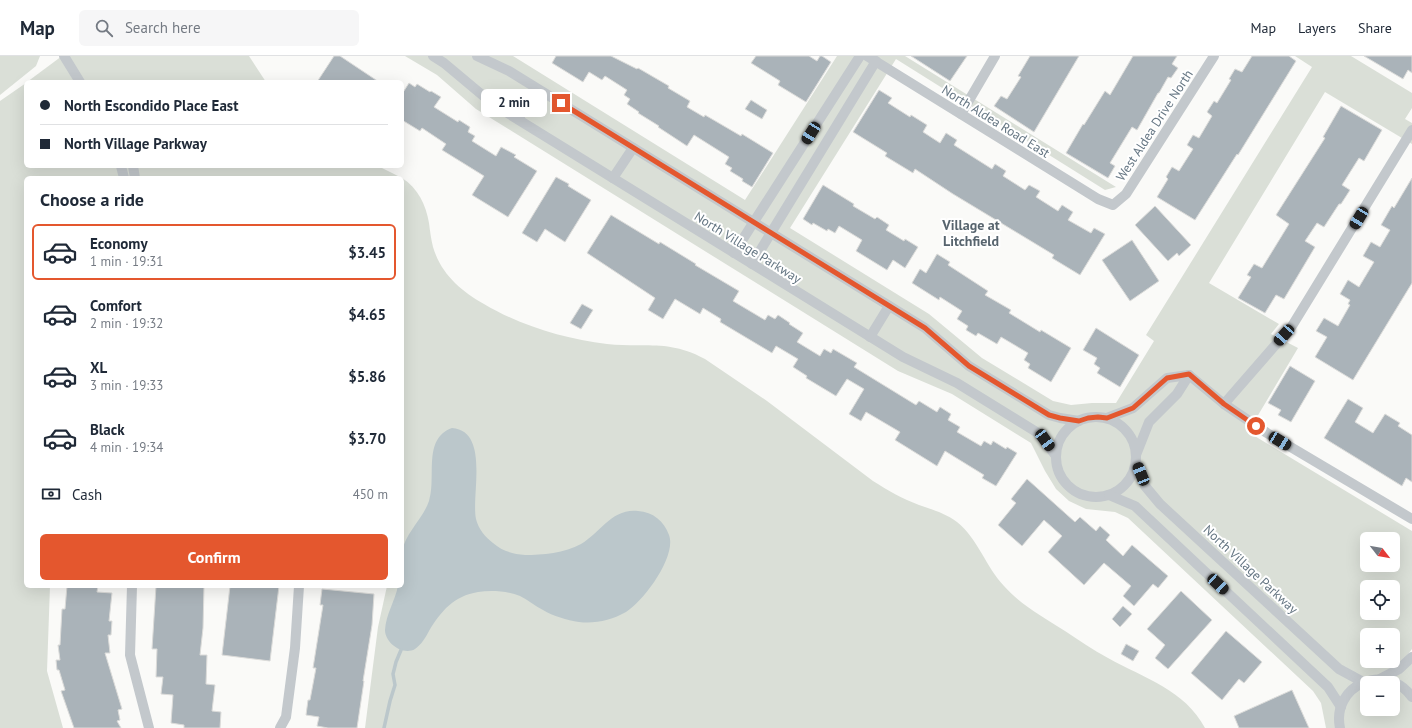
<!DOCTYPE html>
<html lang="en">
<head>
<meta charset="utf-8">
<style>
	body { margin:0; font-family:"PT Sans",sans-serif; background:#f6f6f7; color:#1f2937; height:100vh; display:flex; flex-direction:column; font-size:15px; white-space:nowrap }
	* { box-sizing:border-box; margin:0 }
	p { font-size:13px; color:#747a83 }
	.icon { flex:none; width:22px; height:22px; fill:none; stroke:currentColor; stroke-width:2; stroke-linecap:round; stroke-linejoin:round }
	.map { position:relative; flex:1; overflow:hidden }
	.side { position:absolute; left:24px; top:120px; width:380px; height:412px; display:flex; flex-direction:column; background:#fff; border-radius:6px; box-shadow:0 4px 16px #0002 }
	.side>* { flex:none }
	.hud { position:absolute; left:24px; top:24px; width:380px; height:88px; border-radius:6px; box-shadow:0 4px 16px #0002; display:grid; align-content:center; height:88px; padding:0 16px; background:#fff }
	.needle { width:26px; rotate:121deg }
	.controls { position:absolute; left:1360px; top:476px; display:grid; gap:8px }
	.controls a { display:grid; place-items:center; width:40px; height:40px; border-radius:6px; background:#fff; box-shadow:0 4px 16px #0002; font-size:20px }
	.end { position:absolute; width:18px; height:18px; margin:-9px; border:5px solid #e4572e; background:#fff; box-shadow:0 0 0 2px #fff }
	.from { border-radius:50% }
	.bubble { position:absolute; height:28px; border-radius:6px; background:#fff; box-shadow:0 4px 16px #0002; font-size:13px; font-weight:600; line-height:28px; text-align:center }
	.car { position:absolute; width:12px; height:24px; margin:-12px -6px; border-radius:5px; box-shadow:0 0 3px 1px #0007; background:linear-gradient(#222 24%,#8ab4d8 0 40%,#222 0 76%,#8ab4d8 0 86%,#222 0) }
	.hud b { display:flex; align-items:center; gap:14px; height:38px; font-size:15px }
	.hud b+b { border-top:1px solid #e0e1e3 }
	.hud i { width:10px; height:10px; background:#1f2937 }
	ul { padding:0; list-style:none }
	li { display:flex; align-items:center; gap:12px; height:56px; margin:0 8px 6px; padding:0 8px; border:2px solid transparent; border-radius:6px }
	li div { flex:1 }
	li b { display:block; font-size:15px }
	li em { font-style:normal; font-weight:600 }
	li.active { border-color:#e4572e }
	li>.icon { width:36px; height:36px; stroke-width:1.5 }
	h2 { padding:0 16px; font-size:18px; line-height:48px }
	.pay { display:flex; align-items:center; gap:10px; height:44px; padding:0 16px; font-size:15px }
	.pay p { margin-inline-start:auto }
	.action { display:flex; gap:8px; margin-top:auto; padding:8px 16px }
	.action a { flex:1; height:46px; border-radius:6px; background:#e4572e; color:#fff; font-size:16px; font-weight:600; line-height:46px; text-align:center }
	header { display:flex; align-items:center; gap:24px; box-sizing:border-box; height:56px; padding:0 20px; background:#fff; border-bottom:1px solid #e0e1e3 }
	header strong { font-size:19px }
	nav { display:flex; gap:22px; margin-inline-start:auto; font-size:14px }
	.search { width:280px; height:36px; background:#f6f6f7; display:flex; align-items:center; gap:10px; box-sizing:border-box; padding:0 14px; border-radius:6px; color:#747a83; font-size:15px }
	.map>svg:first-child { display:block }
	.green { fill:#dadfd7; fill-rule:evenodd }
	.water { fill:#bbc7cb }
	.lines { fill:none; stroke-linecap:round; stroke-linejoin:round }
	.stream { stroke:#bbc7cb; stroke-width:3.5 }
	.building { fill:#aab3b9; stroke:#dcdcda }
	.minor { stroke:#c3c8cc; stroke-width:10 }
	.route { stroke:#e4572e; stroke-width:5 }
	.labels { text-anchor:middle; stroke-width:4; stroke-linejoin:round; paint-order:stroke }
	.street-label { font-size:13px; fill:#657683; stroke:#fff }
	.neighbourhood-label { font-size:14px; font-weight:bold; fill:#57646e; stroke:#fff }
</style>
</head>
<body>
<header>
<strong>Map</strong>
<div class="search"><svg class="icon" aria-label="search" viewBox="0 0 24 24"><circle cx="10" cy="10" r="6"/><path d="M15 15l6 6"/></svg>Search here</div>
<nav><a>Map</a><a>Layers</a><a>Share</a></nav>
</header>
<div class="map">
<svg width="1412" height="672" viewBox="0 0 1412 672">
	<rect width="100%" height="100%" fill="#fafaf8"/>
	<g class="green">
		<polygon points="0,0 40,0 36,10 0,39"/>
		<polygon points="62,0 249,0 266,26 27,26"/>
		<path d="M405,0h108l232,144 92,-144h68l211,131 -11,3 -209,-131 -106,169 139,86 53,44 71,43 18,4 21,-2h24l38,-62 -8,-6 166,-268 -17,-11h56l61,37v15l-7,11 7,4v21l-87,-52 -116,191 70,41 -8,10 27,14 -50,84 164,99v118l-8,10 8,5v64h-86l-5,-25 -8,-12 -185,-173 -13,-6 -29,-3 -17,-8 -13,-12 -11,-18 -14,-28 -79,-49 -54,-23 -422,-262 -39,-34zM1367,483h26v26h-26zM1367,531h26v26h-26zM1367,579h26v26h-26zM1367,627h26v26h-26z"/>
		<polygon points="26,27 26,110 378,110 402,122 26,122 26,530 50,530 47,615 63,672 0,672 0,45"/>
		<path d="M402,122c16,10 24,27 27,45 1,8 2,16 4,24 8,27 28,44 51,57 37,22 81,35 123,40 38,4 61,-5 98,15l62,42 106,80c14,9 30,18 46,24 14,5 26,8 38,17 21,17 29,45 47,64 17,19 39,31 61,45 14,9 28,19 43,27 36,20 77,32 97,70h-840l13,-101 9,-41h15z"/>
	</g>
	<path class="water" d="M452,372c38,3 19,67 24,91 2,9 9,18 17,24 9,8 20,11 32,12 17,0 40,-2 56,-11 19,-11 31,-36 57,-33 15,1 26,10 31,24 8,21 -25,66 -43,77 -14,8 -31,12 -47,10 -12,-2 -26,-6 -36,-12 -8,-4 -15,-10 -23,-14 -12,-5 -29,-6 -42,-4 -24,4 -37,19 -49,39 -3,6 -8,14 -14,18 -12,7 -30,-6 -30,-19 1,-16 10,-29 13,-44h4c0,-11 -2,-23 0,-34 3,-19 21,-33 27,-51 8,-24 -7,-62 23,-73z"/>
	<g class="lines">
		<polyline class="stream" points="384,672 390,645 395,629 393,618 396,606 401,594"/>
	</g>
	<g class="building">
		<polygon points="334,0 340,0 379,26 317,26"/>
		<polygon points="556,0 611,0 637,13 638,12 669,30 668,32 690,45 687,51 704,61 705,59 741,80 742,78 773,97 752,131 742,125 743,123 730,115 732,112 725,108 729,101 694,79 687,90 658,71 659,70 638,57 639,56 627,48 630,43 624,39 627,34 605,20 602,24 589,16 583,26 552,7"/>
		<polygon points="756,0 809,0 817,5 820,0 822,0 831,6 806,46 778,29 780,25 751,7"/>
		<polygon points="911,0 967,0 950,25"/>
		<polygon points="1030,0 1079,0 1034,76 994,50 1001,40 1007,43 1021,21 1018,20"/>
		<polygon points="1133,0 1177,0 1172,8 1178,12 1171,22 1168,21 1159,37 1158,37 1137,74 1132,71 1110,107 1115,110 1108,122 1066,97 1083,68 1084,69 1105,35 1110,39"/>
		<polygon points="1252,0 1289,0 1296,5 1238,99 1237,98 1195,164 1157,141 1168,123 1166,121 1172,111 1179,115 1193,93 1187,89 1193,79 1199,82 1212,60 1207,56 1214,45 1217,47 1231,24 1229,23 1235,13 1242,16"/>
		<polygon points="1364,0 1412,0 1412,17 1408,14 1403,23"/>
		<polygon points="409,27 415,31 417,28 430,36 431,35 441,41 434,51 458,66 459,64 470,71 468,76 475,80 472,85 496,100 501,91 516,99 514,101 537,115 508,161 472,139 484,120 442,94 446,88 422,72 420,75 402,64 402,38"/>
		<polygon points="879,34 892,42 888,47 910,61 911,59 927,69 923,76 940,87 946,77 957,84 954,89 992,113 995,108 1006,115 1003,120 1025,134 1029,129 1040,135 1036,141 1058,155 1062,149 1073,156 1068,164 1091,177 1094,172 1105,178 1080,219 1052,202 1054,199 953,138 915,113 913,117 885,100 887,97 853,76"/>
		<polygon points="751,44 767,54 762,63 745,53"/>
		<polygon points="1341,50 1382,74 1364,105 1359,102 1342,129 1350,134 1341,148 1339,148 1324,171 1317,167 1305,185 1315,191 1284,243 1276,239 1265,257 1238,242 1251,221 1247,219 1254,208 1262,212 1289,168 1276,159 1325,82 1323,81"/>
		<polygon points="556,121 569,128 568,130 591,144 565,186 545,173 537,186 522,177"/>
		<polygon points="1412,122 1412,227 1353,324 1315,301 1327,281 1316,275 1324,262 1338,270 1350,249 1348,248 1350,244 1340,238 1348,224 1359,231 1374,206 1363,200 1371,186 1380,191 1390,174 1381,169 1392,150 1394,152"/>
		<polygon points="823,129 854,148 853,150 875,163 877,161 889,169 886,174 904,185 905,183 918,191 905,212 893,204 887,214 856,195 862,184 839,170 835,177 828,173 827,175 813,167 812,169 803,163"/>
		<polygon points="1155,150 1191,189 1179,200 1177,197 1168,205 1135,169"/>
		<polygon points="611,159 659,188 660,186 696,208 695,209 739,235 733,245 765,264 768,259 775,263 778,259 790,267 789,268 803,277 797,286 820,300 824,293 831,297 833,293 857,307 854,311 916,349 919,345 937,356 940,351 951,358 948,364 960,371 957,376 981,390 984,385 991,389 993,385 1006,393 1007,391 1017,397 996,430 982,422 984,419 945,395 937,410 895,384 900,376 866,356 861,365 849,358 864,333 847,323 836,340 806,322 807,320 793,311 798,303 776,290 772,297 720,266 721,263 703,252 700,258 675,243 663,263 648,254 655,242 587,197"/>
		<polygon points="1132,184 1159,225 1130,245 1102,204"/>
		<polygon points="937,198 950,206 948,209 988,235 985,239 1011,254 1009,257 1040,276 1041,274 1071,292 1051,326 1028,312 1030,308 1024,304 1028,297 1001,281 997,288 978,277 976,280 966,274 968,270 957,263 962,255 940,241 939,244 912,227 920,213 926,217"/>
		<polygon points="582,248 593,254 581,273 570,267"/>
		<polygon points="1096,272 1139,299 1120,331 1097,317 1100,312 1094,308 1097,302 1083,294"/>
		<polygon points="1290,310 1315,325 1291,366 1278,359 1281,354 1268,347"/>
		<polygon points="1348,343 1363,352 1355,366 1373,377 1385,358 1400,367 1398,370 1412,379 1412,426 1406,422 1402,430 1324,382"/>
		<polygon points="1027,423 1075,466 1080,461 1096,475 1100,470 1110,479 1106,484 1123,500 1132,489 1168,520 1158,532 1153,528 1134,550 1123,540 1131,530 1104,507 1084,529 1048,496 1062,480 1044,464 1022,490 998,469 1016,447 1011,443"/>
		<polygon points="67,530 98,530 97,536 112,537 109,565 112,565 111,579 108,579 110,597 105,597 122,653 118,654 120,664 117,665 121,672 74,672 61,635 65,634 59,614 57,614 56,604 60,604 58,589 60,589 62,553 65,553"/>
		<polygon points="156,530 204,530 203,572 200,599 207,599 206,628 215,629 212,655 221,656 220,672 184,672 184,669 171,667 173,639 161,638 163,621 156,621 157,593 152,593"/>
		<polygon points="230,530 279,530 270,605 222,599"/>
		<polygon points="322,533 374,538 372,569 363,625 364,625 357,672 328,672 317,670 319,661 306,659 308,644 310,644 316,612 313,612 323,549 320,549"/>
		<polygon points="1181,535 1212,564 1168,613 1155,602 1165,589 1147,573"/>
		<polygon points="1123,550 1132,558 1120,571 1112,563"/>
		<polygon points="1226,575 1262,606 1244,627 1239,623 1222,644 1191,617"/>
		<polygon points="1126,588 1139,595 1133,605 1121,598"/>
		<polygon points="1292,634 1309,672 1239,672 1234,660"/>
	</g>
	<g class="lines">
		<g class="minor">
			<polyline points="64,0 80,26"/>
			<polyline points="433,0 444,7 493,48 903,301 957,327 1038,377 1056,400"/>
			<polyline points="477,0 509,15 925,272 969,310 1036,351 1049,359 1060,362 1079,365"/>
			<polyline points="867,0 1098,143 1113,149 1126,138 1214,0"/>
			<polyline points="961,58 995,0"/>
			<polyline points="518,63 537,33"/>
			<polyline points="121,110 124,122"/>
			<polyline points="133,110 135,122"/>
			<polyline points="613,122 633,92"/>
			<polyline points="734,197 860,0"/>
			<polyline points="752,208 876,5"/>
			<polyline points="870,281 889,250"/>
			<polyline points="1189,319 1224,348 1267,377 1412,463"/>
			<polyline points="1224,348 1292,270 1412,74"/>
			<circle cx="1096" cy="401" r="40"/>
			<polyline points="1107,362 1133,352 1167,322 1189,319"/>
			<polyline points="1136,399 1149,366 1177,338 1189,319"/>
			<polyline points="1136,406 1145,430 1160,448 1339,613 1363,626"/>
			<polyline points="1109,439 1135,450 1152,466 1328,631 1341,651"/>
			<polyline points="132,530 130,599 149,672"/>
			<polyline points="1380,623 1399,613 1412,601"/>
			<polyline points="280,672 286,661 295,592 299,530"/>
			<path d="M1340,672c-9,-43 46,-67 72,-31"/>
		</g>
	</g>
	<g class="lines">
		<polyline class="route" points="561,47 925,272 969,310 1049,359 1060,362 1079,365 1088,362 1098,361 1107,362 1133,352 1167,322 1189,318 1224,348 1256,370"/>
	</g>
	<g class="labels">
		<g class="street-label">
			<text transform="translate(996 65) rotate(32)" y="5">North Aldea Road East</text>
			<text transform="translate(1154 69) rotate(-57)" y="5">West Aldea Drive North</text>
			<text transform="translate(748 191) rotate(32)" y="5">North Village Parkway</text>
			<text transform="translate(1251 513) rotate(43)" y="5">North Village Parkway</text>
		</g>
		<g class="neighbourhood-label">
			<text x="971" y="174">Village at<tspan x="971" dy="16">Litchfield</tspan></text>
		</g>
	</g>
</svg>
<div class="controls">
<a><svg class="needle" viewBox="-14 -14 28 28"><path d="M0-13l5 13h-10z" fill="#e53935"/><path d="M0 13l5-13h-10z" fill="#747a83"/></svg></a>
<a><svg class="icon" aria-label="locate" viewBox="0 0 24 24"><circle cx="12" cy="12" r="6"/><path d="M12 2v4M12 18v4M2 12h4M18 12h4"/></svg></a>
<a>+</a>
<a>−</a>
</div>
<i class="end from" style="left:1256px;top:370px"></i>
<i class="end" style="left:561px;top:47px"></i>
<div class="bubble" style="left:481px;top:33px;width:66px">2 min</div>
<i class="car" style="left:811px;top:77px;rotate:212deg"></i>
<i class="car" style="left:1359px;top:162px;rotate:211deg"></i>
<i class="car" style="left:1284px;top:279px;rotate:222deg"></i>
<i class="car" style="left:1045px;top:384px;rotate:144deg"></i>
<i class="car" style="left:1280px;top:385px;rotate:121deg"></i>
<i class="car" style="left:1141px;top:418px;rotate:338deg"></i>
<i class="car" style="left:1218px;top:528px;rotate:133deg"></i>
<div class="hud">
<b><i class="from"></i>North Escondido Place East</b>
<b><i></i>North Village Parkway</b>
</div>
<section class="side">
<h2>Choose a ride</h2>
<ul>
<li class="active"><svg class="icon" aria-label="car" viewBox="0 0 24 24"><path d="M5 17H2v-5l4-1 3-4h7l3 4 3 1v5h-3M9 17h6M6 11h13"/><circle cx="7" cy="17" r="2"/><circle cx="17" cy="17" r="2"/></svg><div><b>Economy</b><p>1 min · 19:31</p></div><em>$3.45</em></li>
<li><svg class="icon" aria-label="car" viewBox="0 0 24 24"><path d="M5 17H2v-5l4-1 3-4h7l3 4 3 1v5h-3M9 17h6M6 11h13"/><circle cx="7" cy="17" r="2"/><circle cx="17" cy="17" r="2"/></svg><div><b>Comfort</b><p>2 min · 19:32</p></div><em>$4.65</em></li>
<li><svg class="icon" aria-label="car" viewBox="0 0 24 24"><path d="M5 17H2v-5l4-1 3-4h7l3 4 3 1v5h-3M9 17h6M6 11h13"/><circle cx="7" cy="17" r="2"/><circle cx="17" cy="17" r="2"/></svg><div><b>XL</b><p>3 min · 19:33</p></div><em>$5.86</em></li>
<li><svg class="icon" aria-label="car" viewBox="0 0 24 24"><path d="M5 17H2v-5l4-1 3-4h7l3 4 3 1v5h-3M9 17h6M6 11h13"/><circle cx="7" cy="17" r="2"/><circle cx="17" cy="17" r="2"/></svg><div><b>Black</b><p>4 min · 19:34</p></div><em>$3.70</em></li>
</ul>
<div class="pay"><svg class="icon" aria-label="cash" viewBox="0 0 24 24"><path d="M3 7h18v10H3z"/><circle cx="12" cy="12" r="2"/></svg>Cash<p>450 m</p></div>
<div class="action"><a>Confirm</a></div>
</section>
</div>
</body>
</html>
